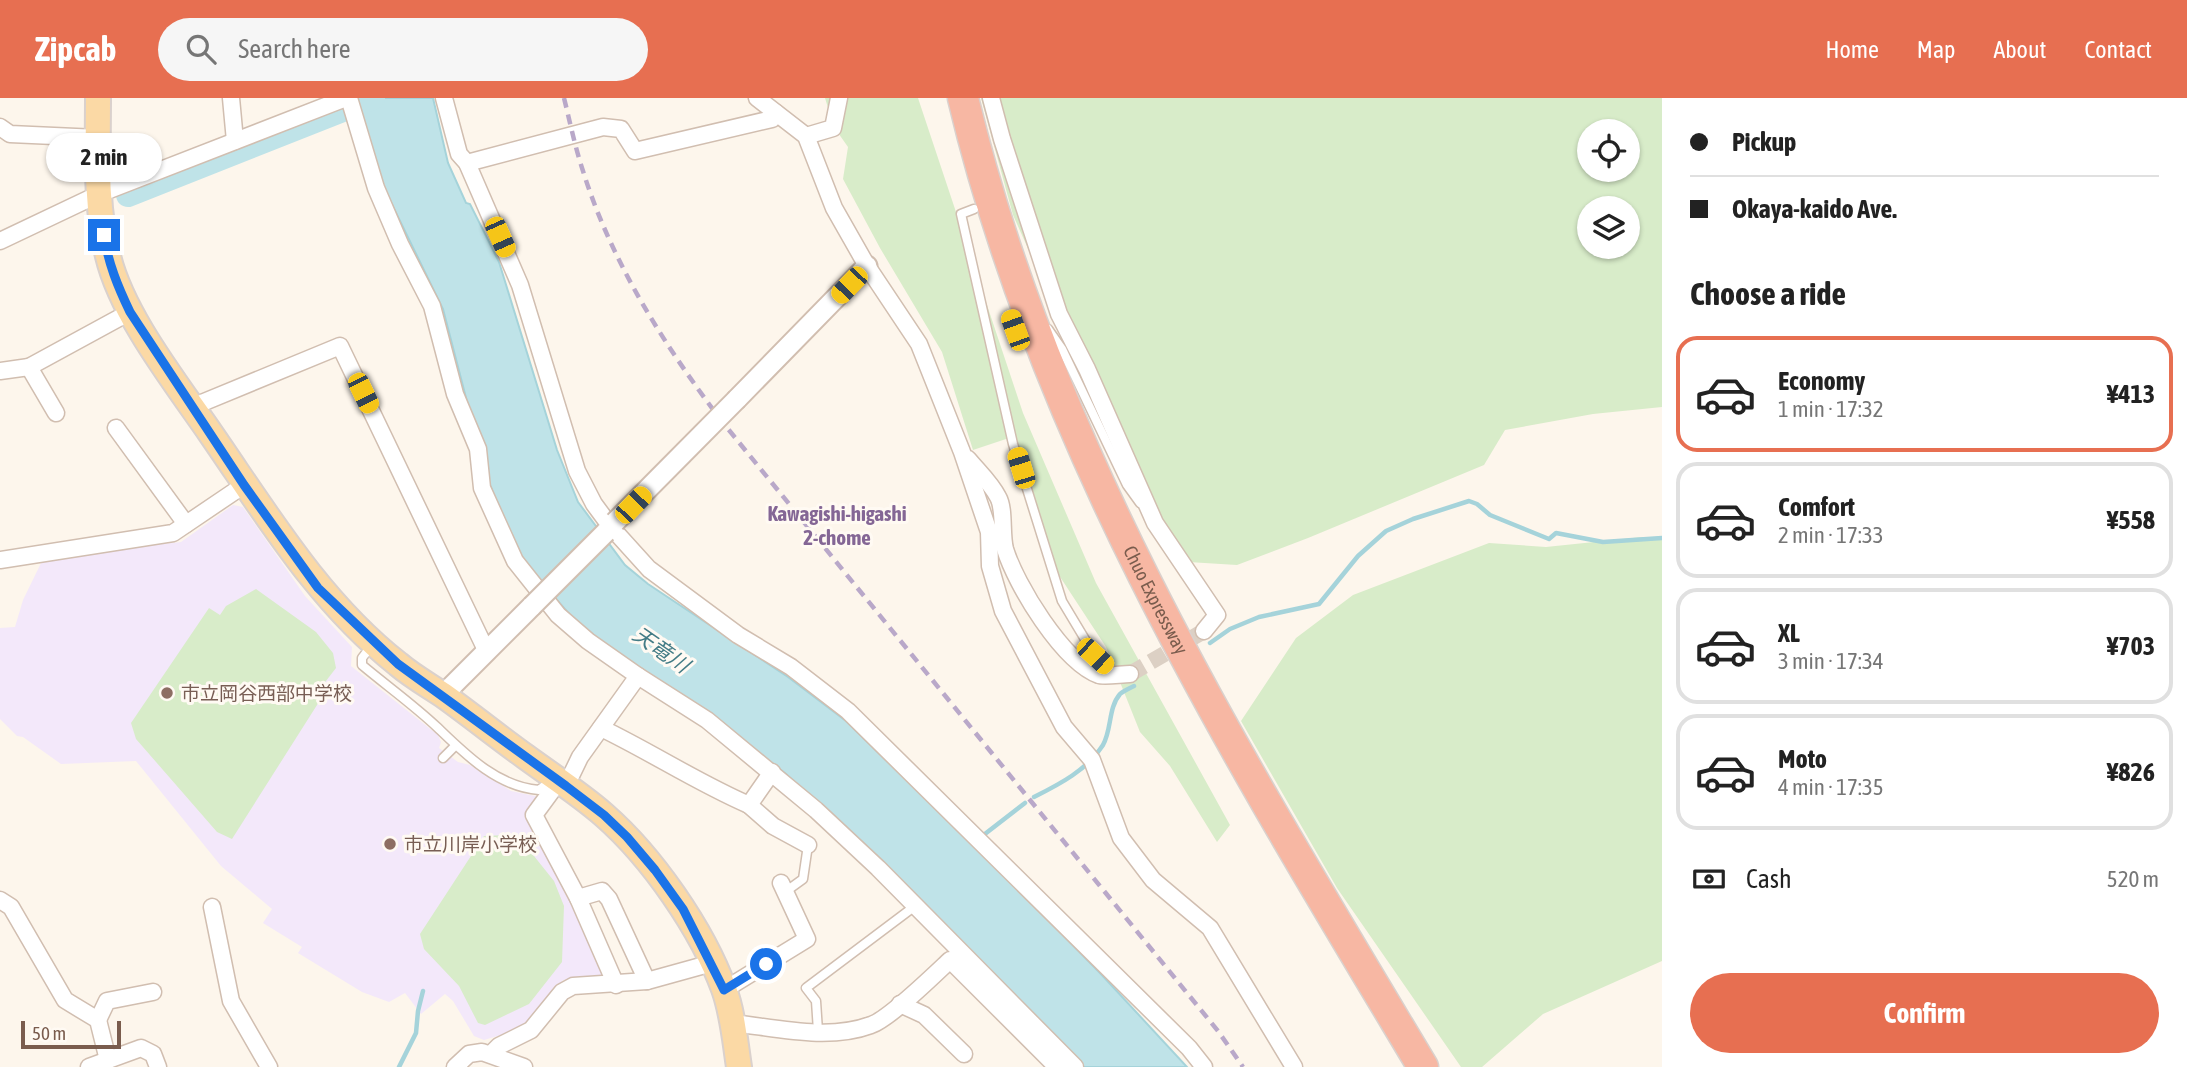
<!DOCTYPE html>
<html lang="en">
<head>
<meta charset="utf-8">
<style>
	body { margin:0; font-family:"Asap Condensed","Noto Sans JP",sans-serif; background:#f6f6f6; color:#222; height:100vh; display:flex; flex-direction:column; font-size:26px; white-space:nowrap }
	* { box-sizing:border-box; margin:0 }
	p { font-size:23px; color:#767676 }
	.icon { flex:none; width:38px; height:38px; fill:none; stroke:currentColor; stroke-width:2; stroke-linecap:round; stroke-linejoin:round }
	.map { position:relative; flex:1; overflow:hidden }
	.sheet { display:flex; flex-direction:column; background:#fff; width:525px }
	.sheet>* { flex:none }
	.banner { display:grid; align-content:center; height:154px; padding:0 28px; background:#fff }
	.fabs { position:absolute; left:1577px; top:21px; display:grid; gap:14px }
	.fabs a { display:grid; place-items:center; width:63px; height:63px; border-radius:50%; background:#fff; box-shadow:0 2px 5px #0004; font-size:35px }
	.scale { position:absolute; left:21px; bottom:18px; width:100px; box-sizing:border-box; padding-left:7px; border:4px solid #7a5c4d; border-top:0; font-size:19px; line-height:24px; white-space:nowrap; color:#7a5c4d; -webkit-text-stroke:5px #fffaf3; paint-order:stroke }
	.end { position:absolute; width:32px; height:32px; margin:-16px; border:9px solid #1a73e8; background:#fff; box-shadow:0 0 0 4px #fff }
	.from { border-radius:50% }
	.bubble { position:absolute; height:49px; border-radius:24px; background:#fff; box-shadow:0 2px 5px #0004; font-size:23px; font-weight:700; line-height:49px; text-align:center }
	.car { position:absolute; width:21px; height:42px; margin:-21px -10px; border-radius:9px; box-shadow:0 0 5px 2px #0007; background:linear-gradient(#f5c518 24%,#345 0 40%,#f5c518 0 76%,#345 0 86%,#f5c518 0) }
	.banner b { display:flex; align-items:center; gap:24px; height:66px; font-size:26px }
	.banner b+b { border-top:2px solid #e0e0e0 }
	.banner i { width:18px; height:18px; background:#222 }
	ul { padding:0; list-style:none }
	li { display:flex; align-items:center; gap:21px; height:116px; margin:0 14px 10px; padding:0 14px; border:4px solid #e0e0e0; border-radius:21px }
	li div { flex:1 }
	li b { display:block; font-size:26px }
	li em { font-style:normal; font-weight:700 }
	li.active { border-color:#e76f51 }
	li>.icon { width:63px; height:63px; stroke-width:1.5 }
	h2 { padding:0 28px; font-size:32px; line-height:84px }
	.pay { display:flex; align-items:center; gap:18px; height:77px; padding:0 28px; font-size:26px }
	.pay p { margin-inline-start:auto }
	.button { display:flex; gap:14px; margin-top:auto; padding:14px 28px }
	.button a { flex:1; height:80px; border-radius:42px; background:#e76f51; color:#fff; font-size:28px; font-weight:700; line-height:80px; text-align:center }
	header { display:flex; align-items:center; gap:42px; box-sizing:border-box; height:98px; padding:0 35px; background:#e76f51; color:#fff }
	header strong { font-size:33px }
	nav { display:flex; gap:38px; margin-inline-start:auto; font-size:24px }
	.search { width:490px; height:63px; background:#f6f6f6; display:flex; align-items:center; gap:18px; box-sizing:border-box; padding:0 24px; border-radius:38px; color:#767676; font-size:26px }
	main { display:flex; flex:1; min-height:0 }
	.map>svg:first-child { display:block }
	.education { fill:#f3e8fa }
	.green { fill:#d8ecc9; fill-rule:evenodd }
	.water { fill:#bfe3e8; stroke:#a5d3da; stroke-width:2 }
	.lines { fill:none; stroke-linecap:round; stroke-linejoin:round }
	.stream { stroke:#a5d3da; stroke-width:4.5 }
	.river { stroke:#bfe3e8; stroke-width:24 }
	.minor-tunnel { stroke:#dcd0c4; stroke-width:16; stroke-dasharray:16 8; stroke-linecap:butt }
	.service-casing { stroke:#d1beb0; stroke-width:11 }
	.minor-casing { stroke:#d1beb0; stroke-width:19 }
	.tertiary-casing { stroke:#d1beb0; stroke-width:23 }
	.primary-casing { stroke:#dad1cd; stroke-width:28 }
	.motorway-casing { stroke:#dad1cd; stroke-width:33 }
	.service { stroke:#fff; stroke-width:8 }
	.minor { stroke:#fff; stroke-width:16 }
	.tertiary { stroke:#fff; stroke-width:19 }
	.primary { stroke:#fbd9a5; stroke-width:24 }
	.motorway { stroke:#f7b7a3; stroke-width:30 }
	.rail { stroke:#b9a8c9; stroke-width:4.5; stroke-dasharray:10 7; stroke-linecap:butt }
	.tertiary-bridge-casing { stroke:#d1beb0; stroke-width:23; stroke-linecap:butt }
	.tertiary-bridge { stroke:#fff; stroke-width:19 }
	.route { stroke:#1a73e8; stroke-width:9 }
	.education-dot { fill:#8d6e63; stroke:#fffaf3; stroke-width:2.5 }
	.labels { text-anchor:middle; stroke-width:6; stroke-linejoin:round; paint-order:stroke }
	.street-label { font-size:19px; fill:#7a5c4d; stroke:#fffaf3 }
	.education-label { font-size:19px; fill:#785e54; stroke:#fffaf3; text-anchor:start }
	.neighbourhood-label { font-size:21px; font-weight:bold; fill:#846695; stroke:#fffaf3 }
	.water-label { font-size:21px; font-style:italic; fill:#437c86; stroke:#fffaf3 }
</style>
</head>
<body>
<header>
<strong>Zipcab</strong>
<div class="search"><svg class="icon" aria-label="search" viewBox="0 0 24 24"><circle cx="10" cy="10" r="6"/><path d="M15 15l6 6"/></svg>Search here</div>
<nav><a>Home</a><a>Map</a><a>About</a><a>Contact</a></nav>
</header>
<main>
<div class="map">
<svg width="1662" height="969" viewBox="0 0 1662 969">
	<rect width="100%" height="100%" fill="#fdf6ec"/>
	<polygon class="education" points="233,407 243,409 305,498 352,549 351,568 438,637 441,644 439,650 458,664 470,667 511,693 545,700 532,720 609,879 563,882 528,929 484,942 474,938 453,903 445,896 421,916 405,895 389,904 362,894 298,855 302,849 263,825 272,811 221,768 136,663 61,666 23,639 17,638 0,621 0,530 15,529 23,502 43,461 161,442 162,446 181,444"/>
	<g class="green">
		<polygon points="825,0 918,0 1023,315 1096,485 1230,727 1217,744 1170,668 1140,634 1106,549 1049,462 1015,338 973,352 942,254 880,150 843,81 848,49 834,29"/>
		<path d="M981,0h681v309l-69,7 -88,16 -21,35 -176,73 -71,27 -65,-4 -28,-53 -131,-293zM1589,33h39v39h-39zM1589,110h39v39h-39z"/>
		<polygon points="1642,439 1662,441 1662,863 1543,916 1482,969 1461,969 1337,790 1241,623 1296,540 1353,497 1489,445 1546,449"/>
		<polygon points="256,491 316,534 333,555 336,570 319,592 324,596 232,741 217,734 136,641 131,625 209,510 220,517 226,508"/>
		<polygon points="506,737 534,758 554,783 564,808 562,864 529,906 485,927 478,925 459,888 424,851 420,836 484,738"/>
	</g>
	<polygon class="water" points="357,0 433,0 448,65 466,105 470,106 499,164 557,352 578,404 625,467 648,486 788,579 846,623 1018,791 1100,875 1187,969 1082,969 960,843 786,676 718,624 599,544 578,526 526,467 502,420 485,373 443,211 381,84 370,54"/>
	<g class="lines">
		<g class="stream">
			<polyline points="1210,545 1230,531 1259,519 1319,506 1358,458 1386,433 1413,421 1469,403 1477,406 1490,417 1549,441 1556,435 1603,444 1662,440"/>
			<path d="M1034,699c26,-13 53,-27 69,-52 9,-16 5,-37 17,-51 3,-3 10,-6 14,-8"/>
			<polyline points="981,739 1025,705"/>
			<polyline points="399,969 416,935 418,913 423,893"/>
		</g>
		<polyline class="river" points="128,97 373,0"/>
		<polyline class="minor-tunnel" points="1130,576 1204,533"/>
		<g class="service-casing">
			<g id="service">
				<polyline points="974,111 961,116 1013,346 1062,503 1095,558 1114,576"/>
				<polyline points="1048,231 1062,251 1127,387 1140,405"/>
				<path d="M372,547l-10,13v7c25,21 53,41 76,63 28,27 60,59 101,62l13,-10"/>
				<polyline points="443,660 455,648"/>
				<polyline points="785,794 803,781 808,747"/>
				<polyline points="818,933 816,903 806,890 915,808"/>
			</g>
		</g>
		<g class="minor-casing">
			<g id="minor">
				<polyline points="231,0 235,43"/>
				<polyline points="349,0 376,90 400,146 432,208 455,296 478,351 482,390 515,463 558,517 588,543 638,578 580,659 566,688"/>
				<polyline points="444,0 459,56 467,65 520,187 577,373 594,406 611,429 649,471 738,537 791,569 848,613 1189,950 1204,969"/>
				<polyline points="757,0 806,38 834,110 867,168 919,246 962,354 989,434 990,468 1003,513 1064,629 1092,662 1121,740 1153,782 1210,830 1294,969"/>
				<polyline points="991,0 1002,41 1059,216 1087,271 1155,425 1217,517 1204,533"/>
				<polyline points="0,29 10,36 98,40"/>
				<polyline points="806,38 833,30 839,0"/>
				<polyline points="467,65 603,29 621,31 635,53 772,21 776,15"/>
				<polyline points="0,143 99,96 346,0"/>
				<polyline points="29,269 56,315"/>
				<polyline points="0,273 29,269 130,214"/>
				<polyline points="192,309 340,248 486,552"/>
				<polyline points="116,330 186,426"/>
				<path d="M968,361c10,12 23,24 30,38 7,12 3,37 7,52 11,36 58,113 94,126 5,2 23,-1 31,-1"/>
				<polyline points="0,462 173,435 244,387"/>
				<polyline points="638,578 707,622 816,712 878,770 1075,969"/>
				<path d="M601,630c50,24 97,55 148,77l23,-33"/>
				<polyline points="559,683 534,717 578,800 616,887"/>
				<polyline points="749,707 773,728 808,747"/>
				<polyline points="578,800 602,793 609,801 647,883"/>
				<polyline points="0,802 11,809 65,902 98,922 108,962"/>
				<polyline points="212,809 231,903 269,969"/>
				<polyline points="724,892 807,841 781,785"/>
				<polyline points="900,906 924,917 964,956"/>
				<polyline points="98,922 107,903 153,894"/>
				<path d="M733,925c44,5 95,18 138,2 18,-6 63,-50 79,-65l107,107"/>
				<polyline points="491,956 499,948 531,932 562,894 573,888 647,883 712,865"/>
				<polyline points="89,969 141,950 153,956 158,969"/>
				<polyline points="455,969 469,956 482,954 524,969"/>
			</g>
		</g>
		<g class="tertiary-casing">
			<g id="tertiary">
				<polyline points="737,301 867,168"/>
				<polyline points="443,597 532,508"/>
			</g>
		</g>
		<g class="primary-casing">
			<path id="primary" d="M98,0c0,52 -3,107 10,158 14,59 68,127 103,178 56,81 108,168 187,230 14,12 30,21 45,31 28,20 55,42 83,62 26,19 54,37 78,58 48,42 98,114 120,174 9,25 11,52 15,78"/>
		</g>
		<g class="motorway-casing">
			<g id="motorway">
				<path id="s1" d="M963,0c84,353 276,662 460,969"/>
			</g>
		</g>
		<use href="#service" class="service"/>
		<use href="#minor" class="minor"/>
		<use href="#tertiary" class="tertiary"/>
		<use href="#primary" class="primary"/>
		<use href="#motorway" class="motorway"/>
		<path class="rail" d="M564,0c6,24 11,49 19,73 29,93 83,177 141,253l494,607 25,36"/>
		<g class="tertiary-bridge-casing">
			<g id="tertiary-bridge">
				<polyline points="615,424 737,301"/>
				<polyline points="532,508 606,434"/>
			</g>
		</g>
		<use href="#tertiary-bridge" class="tertiary-bridge"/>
	</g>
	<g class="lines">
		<path class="route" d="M104,137c4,28 14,52 26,77l114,173 74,103 80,76 168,122 38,29 23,22 28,33 28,39 41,81 42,-26"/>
	</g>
	<g class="education-dot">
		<circle cx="167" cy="595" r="7"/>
		<circle cx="390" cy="746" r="7"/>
	</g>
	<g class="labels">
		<g class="street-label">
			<text dy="7" stroke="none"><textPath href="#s1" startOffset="539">Chuo Expressway</textPath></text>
		</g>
		<g class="education-label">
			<text x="181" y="602">市立岡谷西部中学校</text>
			<text x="404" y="753">市立川岸小学校</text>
		</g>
		<g class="neighbourhood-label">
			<text x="837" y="423">Kawagishi-higashi<tspan x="837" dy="24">2-chome</tspan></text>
		</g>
		<g class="water-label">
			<text transform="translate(661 552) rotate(35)" y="7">天竜川</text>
		</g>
	</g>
</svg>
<div class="fabs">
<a><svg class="icon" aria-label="locate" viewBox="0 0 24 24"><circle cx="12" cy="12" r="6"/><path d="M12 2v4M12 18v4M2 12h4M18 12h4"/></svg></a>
<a><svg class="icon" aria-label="layers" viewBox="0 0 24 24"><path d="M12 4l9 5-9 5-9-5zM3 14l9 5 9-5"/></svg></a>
</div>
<div class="scale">50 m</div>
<i class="end from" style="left:766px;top:866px"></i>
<i class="end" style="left:104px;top:137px"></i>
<div class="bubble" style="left:46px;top:35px;width:116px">2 min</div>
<i class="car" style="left:500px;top:139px;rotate:156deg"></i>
<i class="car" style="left:849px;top:187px;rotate:224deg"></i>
<i class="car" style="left:1015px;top:232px;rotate:340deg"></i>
<i class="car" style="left:363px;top:295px;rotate:154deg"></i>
<i class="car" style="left:1021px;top:370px;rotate:343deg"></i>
<i class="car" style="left:633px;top:407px;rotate:44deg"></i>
<i class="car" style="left:1095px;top:558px;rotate:133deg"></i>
</div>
<section class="sheet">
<div class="banner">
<b><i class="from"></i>Pickup</b>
<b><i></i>Okaya-kaido Ave.</b>
</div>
<h2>Choose a ride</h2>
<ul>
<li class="active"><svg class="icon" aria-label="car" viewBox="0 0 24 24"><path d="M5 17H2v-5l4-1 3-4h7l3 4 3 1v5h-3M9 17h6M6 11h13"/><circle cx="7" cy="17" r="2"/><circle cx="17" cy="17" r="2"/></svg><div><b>Economy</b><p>1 min · 17:32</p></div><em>¥413</em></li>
<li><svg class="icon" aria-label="car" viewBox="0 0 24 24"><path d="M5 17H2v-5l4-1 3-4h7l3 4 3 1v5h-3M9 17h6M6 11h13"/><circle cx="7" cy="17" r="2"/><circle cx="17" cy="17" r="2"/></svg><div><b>Comfort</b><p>2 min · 17:33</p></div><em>¥558</em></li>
<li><svg class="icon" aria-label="car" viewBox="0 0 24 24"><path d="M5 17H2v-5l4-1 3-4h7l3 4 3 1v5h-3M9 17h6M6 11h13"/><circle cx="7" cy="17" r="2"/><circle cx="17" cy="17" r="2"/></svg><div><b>XL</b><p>3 min · 17:34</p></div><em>¥703</em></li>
<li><svg class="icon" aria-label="car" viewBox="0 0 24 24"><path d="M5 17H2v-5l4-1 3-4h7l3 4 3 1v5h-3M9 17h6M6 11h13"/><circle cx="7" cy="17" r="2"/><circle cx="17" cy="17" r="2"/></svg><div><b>Moto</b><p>4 min · 17:35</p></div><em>¥826</em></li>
</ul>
<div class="pay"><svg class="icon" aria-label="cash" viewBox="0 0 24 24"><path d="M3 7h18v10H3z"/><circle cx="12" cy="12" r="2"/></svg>Cash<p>520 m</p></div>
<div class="button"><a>Confirm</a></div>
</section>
</main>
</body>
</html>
